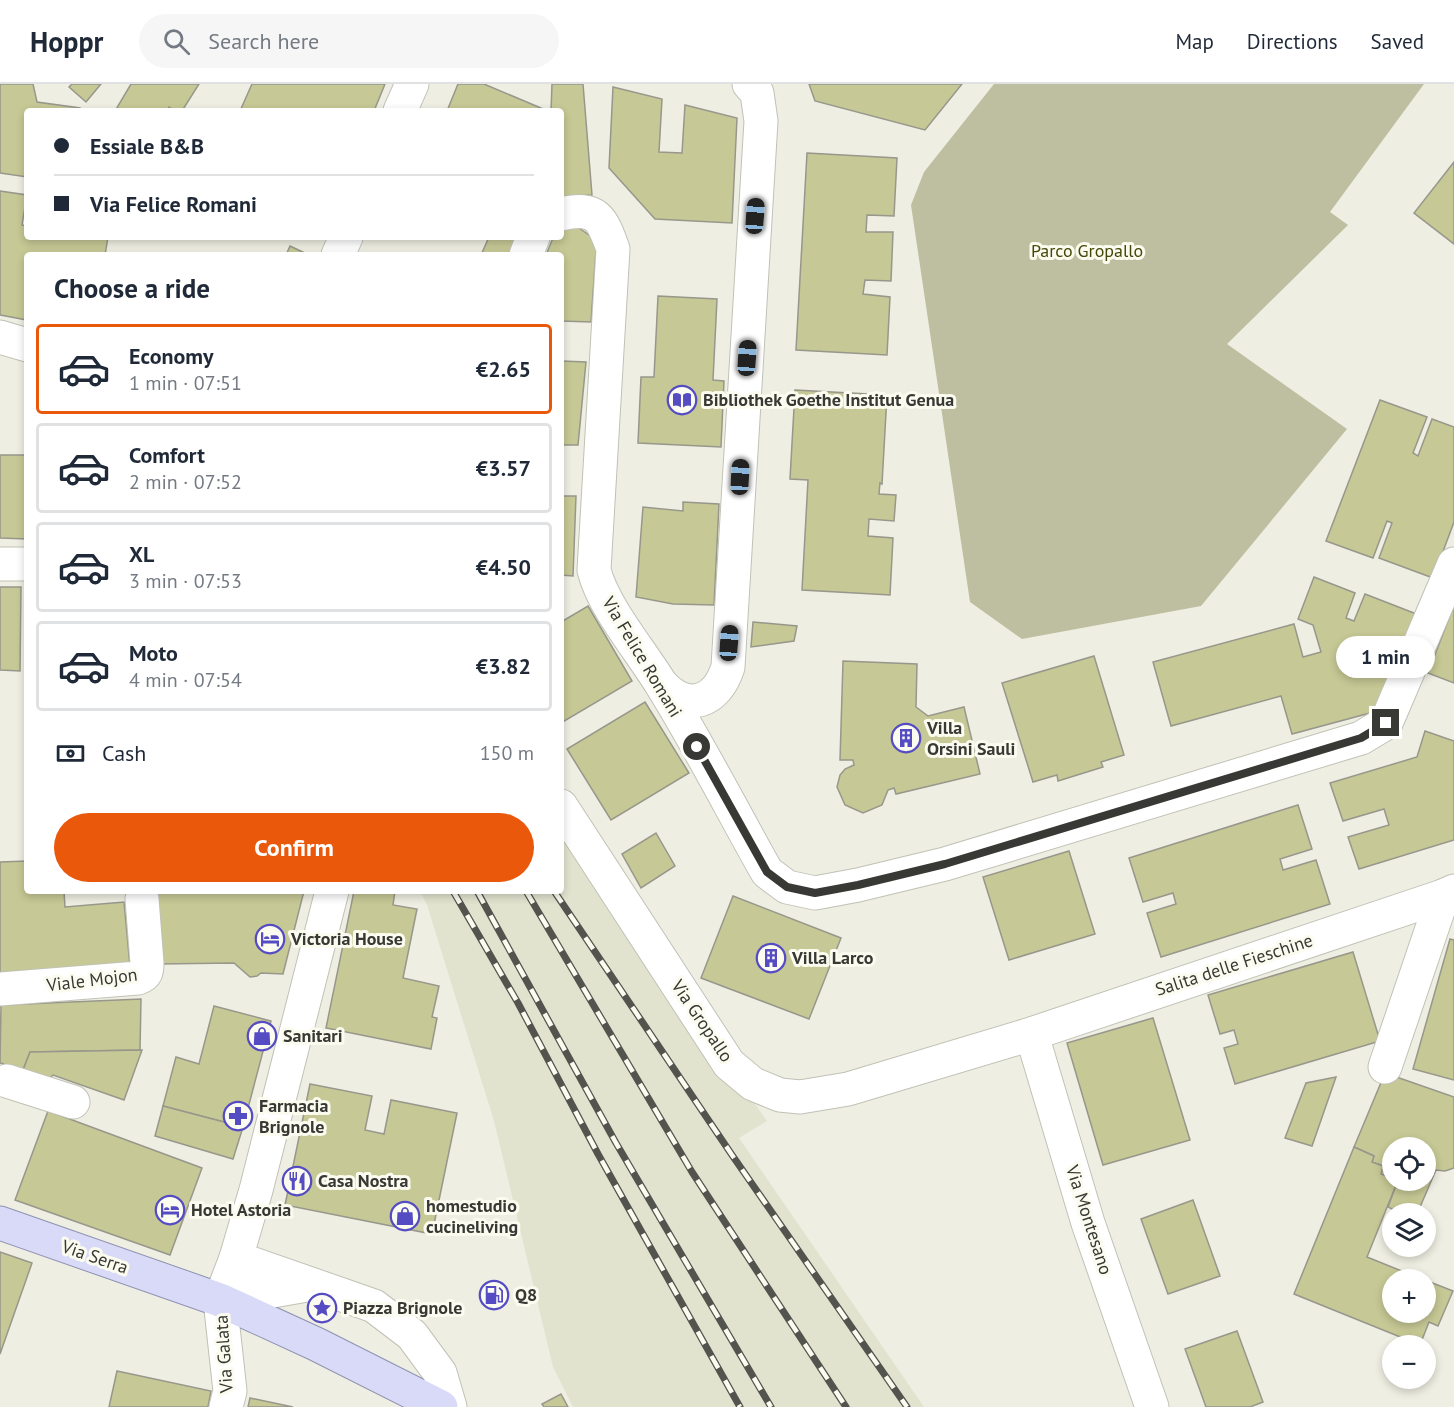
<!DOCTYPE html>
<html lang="en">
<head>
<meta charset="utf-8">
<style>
	body { margin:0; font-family:"PT Sans",sans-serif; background:#f6f6f7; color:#1f2937; height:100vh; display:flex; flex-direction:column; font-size:22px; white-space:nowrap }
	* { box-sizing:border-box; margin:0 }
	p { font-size:20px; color:#747a83 }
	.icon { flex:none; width:33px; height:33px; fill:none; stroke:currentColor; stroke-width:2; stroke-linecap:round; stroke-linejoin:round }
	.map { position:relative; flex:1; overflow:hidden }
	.drawer { position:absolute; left:24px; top:168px; width:540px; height:642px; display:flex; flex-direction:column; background:#fff; border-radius:6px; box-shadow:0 3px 9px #0003 }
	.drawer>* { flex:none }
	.guide { position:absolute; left:24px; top:24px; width:540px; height:132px; border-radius:6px; box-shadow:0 3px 9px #0003; display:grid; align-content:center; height:132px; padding:0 30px; background:#fff }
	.fabs { position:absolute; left:1382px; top:1053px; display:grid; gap:12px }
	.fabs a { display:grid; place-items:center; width:54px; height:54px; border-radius:50%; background:#fff; box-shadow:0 3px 9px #0003; font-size:30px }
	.end { position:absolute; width:27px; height:27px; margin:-14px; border:8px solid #383934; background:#fff; box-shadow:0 0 0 3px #fff }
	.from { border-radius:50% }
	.bubble { position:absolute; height:42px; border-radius:21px; background:#fff; box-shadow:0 3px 9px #0003; font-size:20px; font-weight:700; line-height:42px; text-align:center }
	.car { position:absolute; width:18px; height:36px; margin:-18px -9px; border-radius:8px; box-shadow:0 0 4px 2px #0007; background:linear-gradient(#222 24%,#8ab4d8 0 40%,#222 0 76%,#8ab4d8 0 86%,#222 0) }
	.guide b { display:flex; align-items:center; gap:21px; height:57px; font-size:22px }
	.guide b+b { border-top:2px solid #e0e1e3 }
	.guide i { width:15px; height:15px; background:#1f2937 }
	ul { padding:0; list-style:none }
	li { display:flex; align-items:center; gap:18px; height:90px; margin:0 12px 9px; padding:0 18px; border:3px solid #e0e1e3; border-radius:6px }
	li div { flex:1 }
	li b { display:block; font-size:22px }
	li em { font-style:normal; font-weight:700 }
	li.current { border-color:#ea580c }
	li>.icon { width:54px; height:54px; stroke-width:1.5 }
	h2 { padding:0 30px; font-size:27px; line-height:72px }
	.pay { display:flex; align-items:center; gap:15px; height:66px; padding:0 30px; font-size:22px }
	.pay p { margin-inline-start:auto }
	.primary-button { display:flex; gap:12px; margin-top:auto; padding:12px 30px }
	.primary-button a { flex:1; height:69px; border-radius:36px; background:#ea580c; color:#fff; font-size:24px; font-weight:700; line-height:69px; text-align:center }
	header { display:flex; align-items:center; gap:36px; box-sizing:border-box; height:84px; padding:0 30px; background:#fff; border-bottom:2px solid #e0e1e3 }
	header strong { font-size:28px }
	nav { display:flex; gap:33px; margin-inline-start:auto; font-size:21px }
	.search { width:420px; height:54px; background:#f6f6f7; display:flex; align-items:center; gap:15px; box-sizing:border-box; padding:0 21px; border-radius:33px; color:#747a83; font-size:22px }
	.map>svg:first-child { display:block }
	.built { fill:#e2e3cf }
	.green { fill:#bebfa0 }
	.building { fill:#c6c895; stroke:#97978c; stroke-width:1.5 }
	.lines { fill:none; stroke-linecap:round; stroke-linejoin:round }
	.minor-casing { stroke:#c1c2b6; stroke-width:35 }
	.major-casing { stroke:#8f92b1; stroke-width:35 }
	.minor { stroke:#fff; stroke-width:33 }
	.major { stroke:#d8daf8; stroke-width:33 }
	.rail-casing { stroke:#53544e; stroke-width:7 }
	.rail { stroke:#fbfcef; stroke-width:4.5; stroke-dasharray:14; stroke-linecap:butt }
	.route { stroke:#383934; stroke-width:8 }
	.labels { text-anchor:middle; stroke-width:6; stroke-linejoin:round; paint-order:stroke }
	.park-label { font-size:18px; fill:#464608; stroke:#fbfcef }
	.poi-label { font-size:18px; font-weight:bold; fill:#383934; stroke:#fbfcef; text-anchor:start }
	.street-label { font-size:18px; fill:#383934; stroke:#fbfcef }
</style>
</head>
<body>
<header>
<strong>Hoppr</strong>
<div class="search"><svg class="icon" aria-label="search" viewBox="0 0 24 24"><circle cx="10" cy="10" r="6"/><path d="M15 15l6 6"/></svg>Search here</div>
<nav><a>Map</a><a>Directions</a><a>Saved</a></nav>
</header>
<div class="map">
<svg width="1454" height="1323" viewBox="0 0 1454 1323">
	<rect width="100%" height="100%" fill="#eeeee2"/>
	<polygon class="built" points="561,749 767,1037 739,1054 924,1323 573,1323 553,1283 494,1037 427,821 420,807 561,807"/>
	<polygon class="green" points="994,0 1424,0 1330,128 1348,141 1227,260 1347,345 1201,522 1022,555 970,518 911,121 924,88"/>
	<g class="building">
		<polygon points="0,0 33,0 37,18 80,24 80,27 27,27 27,93 0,89"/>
		<polygon points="72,0 101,0 86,18 69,3"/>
		<polygon points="131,0 199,0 182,27 175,27 169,23 167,27 115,27"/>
		<polygon points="252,0 385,0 374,27 240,27"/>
		<polygon points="458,0 484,0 548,27 447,27"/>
		<polygon points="552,0 583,0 592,111 561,113 561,27 551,27"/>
		<polygon points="809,0 962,0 925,46 815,17"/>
		<polygon points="613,3 662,15 659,68 682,69 685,21 737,34 732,139 655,135 609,84"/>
		<polygon points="807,69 897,74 894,132 867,131 866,148 893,148 891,197 865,196 863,210 890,213 887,271 796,266"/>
		<polygon points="1454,78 1454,160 1414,129"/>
		<polygon points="0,107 27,111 22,141 27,142 27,153 108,153 105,171 27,171 27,236 0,231"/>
		<polygon points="564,144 579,144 593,154 596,167 591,238 561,237 561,171 546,171 553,154 561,153 561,147"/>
		<polygon points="489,153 518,153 511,171 481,171"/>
		<polygon points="290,162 309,171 286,171"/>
		<polygon points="658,212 717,215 713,296 724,297 721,363 638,359 641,293 654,293"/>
		<polygon points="561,277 586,278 578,361 561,361"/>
		<polygon points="795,306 887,311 882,400 880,399 879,410 896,411 894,437 869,435 868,452 893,454 890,511 802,506 808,396 790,395"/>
		<polygon points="1380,316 1427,333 1413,369 1418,372 1432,335 1454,343 1454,438 1433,494 1379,474 1392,439 1387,437 1373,474 1326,457"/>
		<polygon points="0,371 27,371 27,455 0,454"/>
		<polygon points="561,412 576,412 573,492 561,491"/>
		<polygon points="683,418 719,420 714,521 673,520 636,513 643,423 683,427"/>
		<polygon points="1314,493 1355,509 1346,534 1354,537 1365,510 1419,531 1390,609 1370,629 1292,650 1281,612 1171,642 1153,578 1294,540 1303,573 1321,568 1313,541 1298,535"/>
		<polygon points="0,503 21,503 20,587 0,586"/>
		<polygon points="1454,521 1454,599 1428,589"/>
		<polygon points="588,522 632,597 561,639 561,538"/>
		<polygon points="753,538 797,542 794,557 751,563"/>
		<polygon points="1094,572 1124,671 1101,678 1103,683 1058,697 1057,691 1033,698 1002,599"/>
		<polygon points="843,577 917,580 916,623 928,632 964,623 980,690 896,710 894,704 888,706 882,721 863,729 845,721 837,703 840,691 845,685 854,681 853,676 840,676"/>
		<polygon points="645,618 689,689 611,736 567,665"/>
		<polygon points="1425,647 1454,657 1454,756 1359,785 1348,753 1389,741 1384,725 1343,737 1330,699 1417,673"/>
		<polygon points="1298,721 1312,765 1280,775 1283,786 1316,776 1330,820 1161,873 1147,829 1176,820 1173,809 1143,818 1129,774"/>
		<polygon points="656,749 675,782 641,804 622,770"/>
		<polygon points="1069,767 1095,850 1009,876 983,793"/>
		<polygon points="27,777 27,807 64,807 65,823 124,818 130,882 0,892 0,778"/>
		<polygon points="155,807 199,807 199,809 225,807 304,807 283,890 261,889 257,892 250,893 234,879 158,880"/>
		<polygon points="354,807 395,807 393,821 417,825 403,894 439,902 432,933 437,934 431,965 326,944"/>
		<polygon points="733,812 841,854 809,935 701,894"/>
		<polygon points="1450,855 1454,856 1454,996 1413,985"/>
		<polygon points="1353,868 1380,957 1235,1000 1224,964 1238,960 1234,946 1220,950 1208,911"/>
		<polygon points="141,915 140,966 30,968 23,986 0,979 1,921"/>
		<polygon points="214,922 271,937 243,1043 163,1022 176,973 199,980"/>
		<polygon points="1153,934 1190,1056 1103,1081 1067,959"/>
		<polygon points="142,966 124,1016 53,991 50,994 23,986 30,968"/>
		<polygon points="1385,989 1454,1013 1454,1084 1445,1087 1436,1086 1417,1130 1401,1130 1388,1123 1398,1096 1425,1096 1425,1064 1392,1064 1392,1094 1381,1090 1383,1082 1372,1078 1374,1072 1354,1063"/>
		<polygon points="1336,993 1312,1062 1285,1054 1306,999"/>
		<polygon points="310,1000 372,1012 365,1046 384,1050 391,1016 457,1029 432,1150 285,1121"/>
		<polygon points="163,1022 243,1043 233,1075 155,1052"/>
		<polygon points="48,1027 202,1084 170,1171 15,1116"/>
		<polygon points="1354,1063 1374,1072 1372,1078 1383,1082 1381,1090 1392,1094 1392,1096 1398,1096 1367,1173 1424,1196 1392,1196 1392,1228 1425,1228 1425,1196 1453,1207 1438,1242 1429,1238 1420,1261 1294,1210"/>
		<polygon points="1193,1116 1220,1192 1168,1210 1141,1135"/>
		<polygon points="0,1168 32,1179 0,1270"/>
		<polygon points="1237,1247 1263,1318 1250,1323 1206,1323 1185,1265"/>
		<polygon points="117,1287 211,1307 208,1323 109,1323"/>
		<polygon points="561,1310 568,1323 544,1323 542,1320"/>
		<polygon points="250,1314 293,1323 248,1323"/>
	</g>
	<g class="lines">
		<g class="minor-casing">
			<g id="minor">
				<polyline points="400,27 412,0"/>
				<path d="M561,130c36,-8 41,4 52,35l-19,321c9,37 47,81 67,114 38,61 71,126 106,188l20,15 28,6 43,-8 87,-21 416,-126 25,-15 68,-159"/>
				<polyline points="338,171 346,153"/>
				<polyline points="526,171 533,153"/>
				<polyline points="0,253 27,261"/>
				<polyline points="0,480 27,480"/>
				<path d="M662,601c26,28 55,17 66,-18l33,-546 -4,-28 -8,-9"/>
				<polyline points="561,722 729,980 753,1000 780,1011 800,1013 848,1005 1025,952 1443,812 1454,807"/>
				<path d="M0,905l138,-11c9,-3 9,-7 9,-15l-5,-64"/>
				<polyline points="1025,952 1034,958 1088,1139 1152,1323"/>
				<polyline points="1385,983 1443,812"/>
				<polyline points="7,997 73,1018"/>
				<polyline points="236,1174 374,1222 412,1251 440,1289 450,1323"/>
				<polyline points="220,1216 307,1201"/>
				<polyline points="226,1323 230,1307 220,1216 236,1174 256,1106 332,807"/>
			</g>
		</g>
		<g class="major-casing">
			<polyline id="major" points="0,1139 220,1216 316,1260 441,1323"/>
		</g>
		<use href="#minor" class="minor"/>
		<use href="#major" class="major"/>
		<g class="rail-casing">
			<g id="rail">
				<polyline points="453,807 518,919 598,1070 740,1323"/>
				<polyline points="477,807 616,1059 771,1323"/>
				<polyline points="526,807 692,1088 846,1323"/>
				<polyline points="554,807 732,1071 907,1323"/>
			</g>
		</g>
		<use href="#rail" class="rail"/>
	</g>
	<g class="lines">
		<polyline class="route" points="697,663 767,788 787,803 815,809 858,801 945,780 1361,654 1386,639"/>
	</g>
	<defs>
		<g id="library-ring" transform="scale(1.5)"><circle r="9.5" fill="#fbfcef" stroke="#554cc3" stroke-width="1.5"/><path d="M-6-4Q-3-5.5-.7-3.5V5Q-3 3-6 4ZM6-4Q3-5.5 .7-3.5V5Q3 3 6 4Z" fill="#554cc3"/></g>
		<g id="building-ring" transform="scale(1.5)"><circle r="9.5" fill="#fbfcef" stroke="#554cc3" stroke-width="1.5"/><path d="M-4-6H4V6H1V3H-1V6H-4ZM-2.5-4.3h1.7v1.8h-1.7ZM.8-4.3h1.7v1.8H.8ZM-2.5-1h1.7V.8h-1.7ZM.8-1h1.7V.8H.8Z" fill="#554cc3"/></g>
		<g id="hotel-ring" transform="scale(1.5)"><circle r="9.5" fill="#fbfcef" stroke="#554cc3" stroke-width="1.5"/><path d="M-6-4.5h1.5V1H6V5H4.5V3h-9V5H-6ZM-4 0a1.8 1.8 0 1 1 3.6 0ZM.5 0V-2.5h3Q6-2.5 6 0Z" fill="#554cc3"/></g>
		<g id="shop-ring" transform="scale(1.5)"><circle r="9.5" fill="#fbfcef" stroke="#554cc3" stroke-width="1.5"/><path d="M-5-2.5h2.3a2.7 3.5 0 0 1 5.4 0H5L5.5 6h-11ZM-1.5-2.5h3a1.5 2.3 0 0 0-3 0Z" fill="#554cc3"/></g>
		<g id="pharmacy-ring" transform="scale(1.5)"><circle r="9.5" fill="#fbfcef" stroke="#554cc3" stroke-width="1.5"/><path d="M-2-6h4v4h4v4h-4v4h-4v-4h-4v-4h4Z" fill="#554cc3"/></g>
		<g id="restaurant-ring" transform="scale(1.5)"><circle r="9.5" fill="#fbfcef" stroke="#554cc3" stroke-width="1.5"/><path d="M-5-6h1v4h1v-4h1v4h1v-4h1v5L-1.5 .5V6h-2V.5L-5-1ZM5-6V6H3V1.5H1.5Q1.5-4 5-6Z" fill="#554cc3"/></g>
		<g id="fuel-ring" transform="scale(1.5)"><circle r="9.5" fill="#fbfcef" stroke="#554cc3" stroke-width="1.5"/><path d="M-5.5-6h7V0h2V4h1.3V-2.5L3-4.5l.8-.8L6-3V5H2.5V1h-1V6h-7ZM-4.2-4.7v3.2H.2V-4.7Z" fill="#554cc3"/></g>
		<g id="sight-ring" transform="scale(1.5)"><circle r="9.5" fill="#fbfcef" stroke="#554cc3" stroke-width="1.5"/><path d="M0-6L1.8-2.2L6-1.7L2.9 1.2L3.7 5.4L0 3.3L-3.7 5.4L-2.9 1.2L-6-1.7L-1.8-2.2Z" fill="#554cc3"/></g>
	</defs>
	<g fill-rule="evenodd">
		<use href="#library-ring" x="682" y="316"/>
		<use href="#building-ring" x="906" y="654"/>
		<use href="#hotel-ring" x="270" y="855"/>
		<use href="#building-ring" x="771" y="874"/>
		<use href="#shop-ring" x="262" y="952"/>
		<use href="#pharmacy-ring" x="238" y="1032"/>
		<use href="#restaurant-ring" x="297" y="1097"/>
		<use href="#hotel-ring" x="170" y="1126"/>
		<use href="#shop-ring" x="405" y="1132"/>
		<use href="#fuel-ring" x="494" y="1211"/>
		<use href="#sight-ring" x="322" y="1224"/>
	</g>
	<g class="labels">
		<g class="park-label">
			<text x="1087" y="173">Parco Gropallo</text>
		</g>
		<g class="poi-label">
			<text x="703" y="322">Bibliothek Goethe Institut Genua</text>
			<text x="927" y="650">Villa<tspan x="927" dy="21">Orsini Sauli</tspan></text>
			<text x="291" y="861">Victoria House</text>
			<text x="792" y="880">Villa Larco</text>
			<text x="283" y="958">Sanitari</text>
			<text x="259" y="1028">Farmacia<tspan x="259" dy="21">Brignole</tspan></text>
			<text x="318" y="1103">Casa Nostra</text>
			<text x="426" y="1128">homestudio<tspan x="426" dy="21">cucineliving</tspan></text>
			<text x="191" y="1132">Hotel Astoria</text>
			<text x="515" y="1217">Q8</text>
			<text x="343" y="1230">Piazza Brignole</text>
		</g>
		<g class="street-label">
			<text transform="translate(642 573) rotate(59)" y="6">Via Felice Romani</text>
			<text transform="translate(1234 881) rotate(-18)" y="6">Salita delle Fieschine</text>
			<text transform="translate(92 896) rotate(-7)" y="6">Viale Mojon</text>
			<text transform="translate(702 937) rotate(56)" y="6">Via Gropallo</text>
			<text transform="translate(1089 1136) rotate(72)" y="6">Via Montesano</text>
			<text transform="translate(95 1173) rotate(19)" y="6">Via Serra</text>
			<text transform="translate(224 1270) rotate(-94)" y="6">Via Galata</text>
		</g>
	</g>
</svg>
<div class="fabs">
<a><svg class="icon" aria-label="locate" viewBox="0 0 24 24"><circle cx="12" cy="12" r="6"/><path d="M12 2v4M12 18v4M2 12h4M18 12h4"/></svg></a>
<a><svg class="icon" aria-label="layers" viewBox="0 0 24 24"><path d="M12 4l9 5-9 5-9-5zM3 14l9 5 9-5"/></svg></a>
<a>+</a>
<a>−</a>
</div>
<i class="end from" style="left:697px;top:663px"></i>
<i class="end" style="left:1386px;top:639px"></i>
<div class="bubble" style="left:1336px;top:552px;width:99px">1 min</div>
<i class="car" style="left:755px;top:132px;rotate:4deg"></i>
<i class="car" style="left:747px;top:274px;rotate:4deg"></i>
<i class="car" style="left:740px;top:393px;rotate:3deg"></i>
<i class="car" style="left:729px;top:559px;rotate:4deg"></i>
<div class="guide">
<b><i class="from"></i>Essiale B&amp;B</b>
<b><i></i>Via Felice Romani</b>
</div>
<section class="drawer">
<h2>Choose a ride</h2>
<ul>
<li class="current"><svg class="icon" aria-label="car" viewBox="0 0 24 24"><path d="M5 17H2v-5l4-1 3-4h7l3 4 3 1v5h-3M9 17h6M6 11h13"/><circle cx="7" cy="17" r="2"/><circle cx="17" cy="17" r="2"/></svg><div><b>Economy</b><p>1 min · 07:51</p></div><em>€2.65</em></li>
<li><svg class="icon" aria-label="car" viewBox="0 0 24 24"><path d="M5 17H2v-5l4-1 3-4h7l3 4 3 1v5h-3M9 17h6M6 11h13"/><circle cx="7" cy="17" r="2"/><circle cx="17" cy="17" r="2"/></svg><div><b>Comfort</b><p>2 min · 07:52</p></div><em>€3.57</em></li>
<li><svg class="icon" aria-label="car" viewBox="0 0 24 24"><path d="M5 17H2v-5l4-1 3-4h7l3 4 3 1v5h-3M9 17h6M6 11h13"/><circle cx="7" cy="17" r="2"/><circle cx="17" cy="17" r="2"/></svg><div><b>XL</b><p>3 min · 07:53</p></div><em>€4.50</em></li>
<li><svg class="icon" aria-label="car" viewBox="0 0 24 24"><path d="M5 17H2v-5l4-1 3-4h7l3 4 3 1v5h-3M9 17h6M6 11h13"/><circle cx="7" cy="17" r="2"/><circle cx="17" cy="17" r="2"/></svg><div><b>Moto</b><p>4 min · 07:54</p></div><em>€3.82</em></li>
</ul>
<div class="pay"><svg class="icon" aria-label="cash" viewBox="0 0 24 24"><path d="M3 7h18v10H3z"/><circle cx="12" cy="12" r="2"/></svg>Cash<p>150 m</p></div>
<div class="primary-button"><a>Confirm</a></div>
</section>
</div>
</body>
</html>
